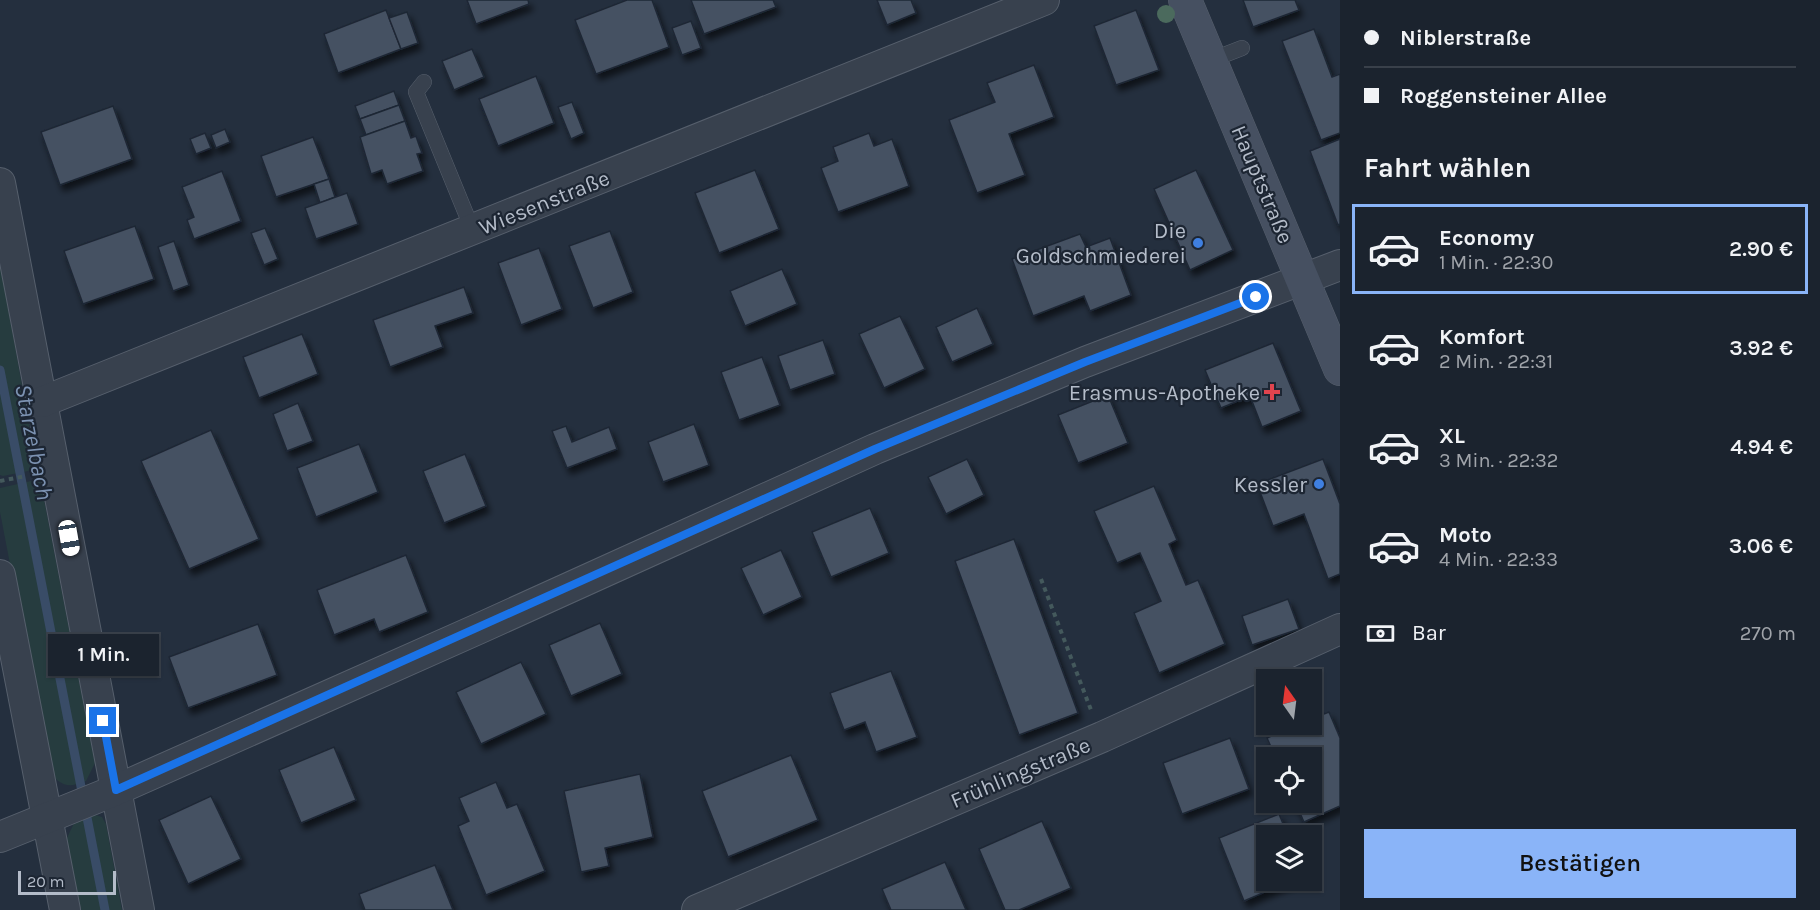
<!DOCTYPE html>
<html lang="de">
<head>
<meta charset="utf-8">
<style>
	body { margin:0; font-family:Karla,sans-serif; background:#282f3a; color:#f1f3f6; height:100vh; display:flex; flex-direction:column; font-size:22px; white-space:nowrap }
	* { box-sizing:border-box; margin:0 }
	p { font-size:20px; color:#a0a4aa }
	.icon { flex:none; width:33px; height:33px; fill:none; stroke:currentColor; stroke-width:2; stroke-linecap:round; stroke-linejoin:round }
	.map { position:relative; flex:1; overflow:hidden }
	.drawer { display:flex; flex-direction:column; background:#1b232e; width:480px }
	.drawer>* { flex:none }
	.hud { display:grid; align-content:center; height:132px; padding:0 24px; background:#1b232e }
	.needle { width:39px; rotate:346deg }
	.tools { position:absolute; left:1256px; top:669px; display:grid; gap:12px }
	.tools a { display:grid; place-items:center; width:66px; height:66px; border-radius:0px; background:#1b232e; box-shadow:0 2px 4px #0004,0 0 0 2px #39404a; font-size:30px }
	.scale { position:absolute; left:18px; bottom:15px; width:98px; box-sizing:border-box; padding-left:6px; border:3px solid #b4bcc9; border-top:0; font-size:16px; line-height:21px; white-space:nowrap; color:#b4bcc9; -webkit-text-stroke:4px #1d2633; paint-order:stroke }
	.end { position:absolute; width:27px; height:27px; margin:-14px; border:8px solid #1a73e8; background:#fff; box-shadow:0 0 0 3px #fff }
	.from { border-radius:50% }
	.bubble { position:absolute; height:42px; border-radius:0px; background:#1b232e; box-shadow:0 2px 4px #0004,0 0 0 2px #39404a; font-size:20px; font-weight:600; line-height:42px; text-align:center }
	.car { position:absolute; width:18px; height:36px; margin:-18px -9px; border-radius:8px; box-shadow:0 0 4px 2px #0007; background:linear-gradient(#fff 24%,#345 0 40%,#fff 0 76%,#345 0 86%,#fff 0) }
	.hud b { display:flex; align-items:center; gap:21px; height:57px; font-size:22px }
	.hud b+b { border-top:2px solid #39404a }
	.hud i { width:15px; height:15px; background:#f1f3f6 }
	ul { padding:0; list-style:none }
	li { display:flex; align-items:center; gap:18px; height:90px; margin:0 12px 9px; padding:0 12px; border:3px solid transparent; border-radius:0px }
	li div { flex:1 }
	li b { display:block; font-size:22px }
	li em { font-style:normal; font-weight:600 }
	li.on { border-color:#8ab4f8 }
	li>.icon { width:54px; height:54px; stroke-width:1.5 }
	h2 { padding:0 24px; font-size:27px; line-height:72px }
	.pay { display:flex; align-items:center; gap:15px; height:66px; padding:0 24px; font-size:22px }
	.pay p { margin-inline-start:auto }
	.action { display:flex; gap:12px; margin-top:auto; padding:12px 24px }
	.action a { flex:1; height:69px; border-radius:0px; background:#8ab4f8; color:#111; font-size:24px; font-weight:600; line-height:69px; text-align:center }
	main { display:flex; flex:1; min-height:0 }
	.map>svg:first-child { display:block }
	.green { fill:#263c3f }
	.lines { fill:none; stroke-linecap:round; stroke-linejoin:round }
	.stream { stroke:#394c67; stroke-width:9 }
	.building { fill:#455162; stroke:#1f2835; stroke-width:1.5; filter:url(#shadow) }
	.service-casing { stroke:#565f6c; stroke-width:16 }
	.minor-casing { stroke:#565f6c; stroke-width:32 }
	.secondary-casing { stroke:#565f6c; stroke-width:34 }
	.path { stroke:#44595c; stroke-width:4; stroke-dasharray:4.5 4.5; stroke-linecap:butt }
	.service { stroke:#38414e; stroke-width:15 }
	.minor { stroke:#38414e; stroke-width:30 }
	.secondary { stroke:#465061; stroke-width:33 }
	.tree { fill:#4b6a5d }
	.route { stroke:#1a73e8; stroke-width:8 }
	.shop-dot { fill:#3f7fe0; stroke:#1d2633; stroke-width:2 }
	.health-dot { fill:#e0444e; stroke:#1d2633; stroke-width:2 }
	.labels { text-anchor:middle; stroke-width:4.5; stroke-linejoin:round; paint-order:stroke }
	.street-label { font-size:22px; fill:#b4bcc9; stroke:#1d2633 }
	.poi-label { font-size:22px; fill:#b4bcc9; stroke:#1d2633; text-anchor:end }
	.water-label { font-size:24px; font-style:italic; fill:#7c92b1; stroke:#1d2633 }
</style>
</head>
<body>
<main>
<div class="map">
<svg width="1340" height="910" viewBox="0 0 1340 910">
	<defs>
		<filter id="shadow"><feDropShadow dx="3.5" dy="6" stdDeviation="3" flood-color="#0009"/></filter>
	</defs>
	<rect width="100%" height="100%" fill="#242f3e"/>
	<g class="green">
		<polygon points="0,262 36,464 33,470 3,476 0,475"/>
		<path d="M40,479l55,284 -9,18c-18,7 -23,6 -36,-8l-50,-261v-24z"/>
		<polygon points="92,814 102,817 106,824 122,910 80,910 66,840 75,821"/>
	</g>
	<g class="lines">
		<polyline class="stream" points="0,370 105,910"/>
	</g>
	<g class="building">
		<polygon points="467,0 528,0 529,4 476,24"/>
		<polygon points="627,0 652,0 669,47 596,74 575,20"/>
		<polygon points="691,0 773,0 776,7 704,34"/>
		<polygon points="877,0 911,0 916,13 887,25"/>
		<polygon points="1243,0 1295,0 1299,10 1253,27"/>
		<polygon points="386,10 401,49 338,73 324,34"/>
		<polygon points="1136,10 1159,70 1116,85 1094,26"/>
		<polygon points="407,12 418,43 401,49 389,18"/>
		<polygon points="691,21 701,48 682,55 672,28"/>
		<polygon points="1314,29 1332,77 1340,74 1340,133 1321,140 1282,41"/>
		<polygon points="472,49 484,77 454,90 442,61"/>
		<polygon points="1034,65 1054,117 1009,134 1025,175 977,193 949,120 995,102 987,83"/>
		<polygon points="536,76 554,123 498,146 479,99"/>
		<polygon points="394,91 399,105 360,119 355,106"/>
		<polygon points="572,102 584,133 571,139 558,107"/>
		<polygon points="399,105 405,121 366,135 360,119"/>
		<polygon points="113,106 132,159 60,185 41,132"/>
		<polygon points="405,121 411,138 416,136 419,145 422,153 417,154 423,171 387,184 382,170 371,174 360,137"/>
		<polygon points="225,129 230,142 216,148 211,135"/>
		<polygon points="205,133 211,148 196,154 190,139"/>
		<polygon points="869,133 874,146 892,139 909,186 838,212 821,168 838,161 833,147"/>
		<polygon points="313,137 329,179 276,197 261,156"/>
		<polygon points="1340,139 1340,224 1338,225 1310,151"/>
		<polygon points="755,170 779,229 719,253 695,193"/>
		<polygon points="1196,170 1233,250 1190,270 1154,189"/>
		<polygon points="222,171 241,221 194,239 187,220 194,217 182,187"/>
		<polygon points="329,179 335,197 320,203 314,184"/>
		<polygon points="347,193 358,224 316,239 305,208"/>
		<polygon points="135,226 154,279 83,304 64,251"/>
		<polygon points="265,228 278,259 264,265 251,233"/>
		<polygon points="610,231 633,292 593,308 569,246"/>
		<polygon points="1080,234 1086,247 1110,238 1131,295 1090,311 1084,296 1033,316 1012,259"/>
		<polygon points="174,241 189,285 173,291 158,247"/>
		<polygon points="539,248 562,309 521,325 498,263"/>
		<polygon points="782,269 797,304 745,326 730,291"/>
		<polygon points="464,287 473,313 435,326 443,347 390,367 373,320"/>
		<polygon points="977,308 993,344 952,362 936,327"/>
		<polygon points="900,316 925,369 884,388 859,334"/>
		<polygon points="302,334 318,374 259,398 243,357"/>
		<polygon points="823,340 835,374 790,390 778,356"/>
		<polygon points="1273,343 1301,411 1262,427 1250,396 1221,408 1205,370"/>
		<polygon points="762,357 780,405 739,420 721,372"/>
		<polygon points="1108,395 1128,443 1078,463 1058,415"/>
		<polygon points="298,403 313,441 287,451 273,414"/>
		<polygon points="694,424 709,465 663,482 648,442"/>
		<polygon points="566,426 572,442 609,427 617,449 567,468 552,431"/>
		<polygon points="211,430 259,539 189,569 141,461"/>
		<polygon points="359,444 378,492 316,517 297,468"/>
		<polygon points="465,454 486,506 444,523 423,471"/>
		<polygon points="967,459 984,495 946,514 928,477"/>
		<polygon points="1323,459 1340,504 1340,574 1328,579 1304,514 1273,526 1257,484"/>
		<polygon points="1154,486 1177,540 1169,544 1186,585 1198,580 1225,644 1159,673 1134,613 1161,601 1140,553 1117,563 1094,511"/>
		<polygon points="870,508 889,553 831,577 812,532"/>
		<polygon points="1014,539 1078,713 1019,735 955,561"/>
		<polygon points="781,550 802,597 763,615 741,568"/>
		<polygon points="406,555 428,612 379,632 374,619 334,635 317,590"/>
		<polygon points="1288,599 1299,629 1252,645 1242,616"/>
		<polygon points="600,623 622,674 571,696 549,645"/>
		<polygon points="258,624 277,675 188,708 169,657"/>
		<polygon points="521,662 546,714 481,744 456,692"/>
		<polygon points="891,671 917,737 876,752 865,722 844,730 830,693"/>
		<polygon points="1329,712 1340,738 1340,806 1304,822 1295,802 1311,802 1311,758 1276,758 1267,738 1299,724 1311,724 1311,719"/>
		<polygon points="1230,738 1249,789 1182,814 1163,763"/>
		<polygon points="334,747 356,800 301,823 279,770"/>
		<polygon points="791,755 818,820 728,857 702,791"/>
		<polygon points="640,774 653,837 605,848 609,866 581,872 564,791"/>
		<polygon points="496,782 507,808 517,804 545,871 486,895 458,826 469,821 459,798"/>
		<polygon points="211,796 241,859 188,884 159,820"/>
		<polygon points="1279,814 1288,836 1266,836 1266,880 1293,880 1244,901 1219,838"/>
		<polygon points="1042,821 1071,888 1019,910 1005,910 979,849"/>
		<polygon points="945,862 966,910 891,910 882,889"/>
		<polygon points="435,865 453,910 365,910 359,894"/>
	</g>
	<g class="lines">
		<g class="service-casing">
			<g id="service">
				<polyline points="1211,60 1242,48"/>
				<polyline points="424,82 416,92 473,231"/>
			</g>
		</g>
		<g class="minor-casing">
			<g id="minor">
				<polyline points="0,183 139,910"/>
				<polyline points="42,402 1044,0"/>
				<polyline points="0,575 65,910"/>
				<polyline points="0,837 116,790 478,629 875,449 1085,362 1340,265"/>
				<polyline points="697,910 1102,737 1340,629"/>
			</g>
		</g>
		<g class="secondary-casing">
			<polyline id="secondary" points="1185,0 1340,369"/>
		</g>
		<g class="path">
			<polyline points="0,481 26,476"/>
			<polyline points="1041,579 1091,710"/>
		</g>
		<use href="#service" class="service"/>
		<use href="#minor" class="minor"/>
		<use href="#secondary" class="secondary"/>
	</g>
	<circle class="tree" cx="1166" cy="14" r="9"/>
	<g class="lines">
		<polyline class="route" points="103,721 116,790 875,449 1085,362 1256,297"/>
	</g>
	<g class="shop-dot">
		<circle cx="1198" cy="243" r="6"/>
		<circle cx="1319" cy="484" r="6"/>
	</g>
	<path class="health-dot" d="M1269 383h6v6h6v6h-6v6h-6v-6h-6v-6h6z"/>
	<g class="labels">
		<g class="street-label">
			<text transform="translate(1263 184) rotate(67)" y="8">Hauptstraße</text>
			<text transform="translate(544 202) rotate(-22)" y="8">Wiesenstraße</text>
			<text transform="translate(1020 772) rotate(-23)" y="8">Frühlingstraße</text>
		</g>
		<g class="poi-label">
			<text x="1186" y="238">Die<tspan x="1186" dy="25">Goldschmiederei</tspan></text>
			<text x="1260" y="400">Erasmus-Apotheke</text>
			<text x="1307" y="492">Kessler</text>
		</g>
		<g class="water-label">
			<text transform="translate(34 442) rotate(79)" y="8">Starzelbach</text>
		</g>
	</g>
</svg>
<div class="tools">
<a><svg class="needle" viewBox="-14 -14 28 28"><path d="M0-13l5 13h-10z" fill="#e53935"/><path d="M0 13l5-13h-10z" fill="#a0a4aa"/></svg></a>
<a><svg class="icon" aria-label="locate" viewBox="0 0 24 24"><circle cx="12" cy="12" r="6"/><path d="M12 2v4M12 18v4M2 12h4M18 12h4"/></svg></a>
<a><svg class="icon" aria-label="layers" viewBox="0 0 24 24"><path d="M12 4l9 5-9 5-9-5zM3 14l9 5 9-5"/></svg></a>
</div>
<div class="scale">20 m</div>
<i class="end from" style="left:1256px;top:297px"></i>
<i class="end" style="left:103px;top:721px"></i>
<div class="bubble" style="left:48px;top:634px;width:111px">1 Min.</div>
<i class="car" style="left:69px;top:538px;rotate:170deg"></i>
</div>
<section class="drawer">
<div class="hud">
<b><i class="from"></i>Niblerstraße</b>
<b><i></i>Roggensteiner Allee</b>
</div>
<h2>Fahrt wählen</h2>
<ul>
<li class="on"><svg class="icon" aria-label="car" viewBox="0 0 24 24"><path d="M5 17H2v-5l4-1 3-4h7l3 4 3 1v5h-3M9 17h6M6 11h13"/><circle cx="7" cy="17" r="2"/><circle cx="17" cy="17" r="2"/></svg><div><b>Economy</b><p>1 Min. · 22:30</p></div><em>2.90 €</em></li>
<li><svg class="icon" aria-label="car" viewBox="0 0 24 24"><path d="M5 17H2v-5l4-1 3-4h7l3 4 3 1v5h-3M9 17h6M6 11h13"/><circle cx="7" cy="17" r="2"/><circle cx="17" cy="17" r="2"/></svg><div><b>Komfort</b><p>2 Min. · 22:31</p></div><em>3.92 €</em></li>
<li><svg class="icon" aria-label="car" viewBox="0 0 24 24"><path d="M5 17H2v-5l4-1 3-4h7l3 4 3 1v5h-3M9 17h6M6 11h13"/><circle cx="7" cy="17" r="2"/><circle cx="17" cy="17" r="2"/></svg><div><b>XL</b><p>3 Min. · 22:32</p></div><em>4.94 €</em></li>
<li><svg class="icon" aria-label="car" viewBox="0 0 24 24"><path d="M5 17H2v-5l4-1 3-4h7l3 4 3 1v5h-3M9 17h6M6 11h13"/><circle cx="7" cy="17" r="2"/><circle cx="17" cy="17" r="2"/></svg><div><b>Moto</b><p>4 Min. · 22:33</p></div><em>3.06 €</em></li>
</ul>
<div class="pay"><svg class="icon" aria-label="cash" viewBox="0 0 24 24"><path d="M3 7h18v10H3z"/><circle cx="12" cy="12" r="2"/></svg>Bar<p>270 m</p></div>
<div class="action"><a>Bestätigen</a></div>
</section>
</main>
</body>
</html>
